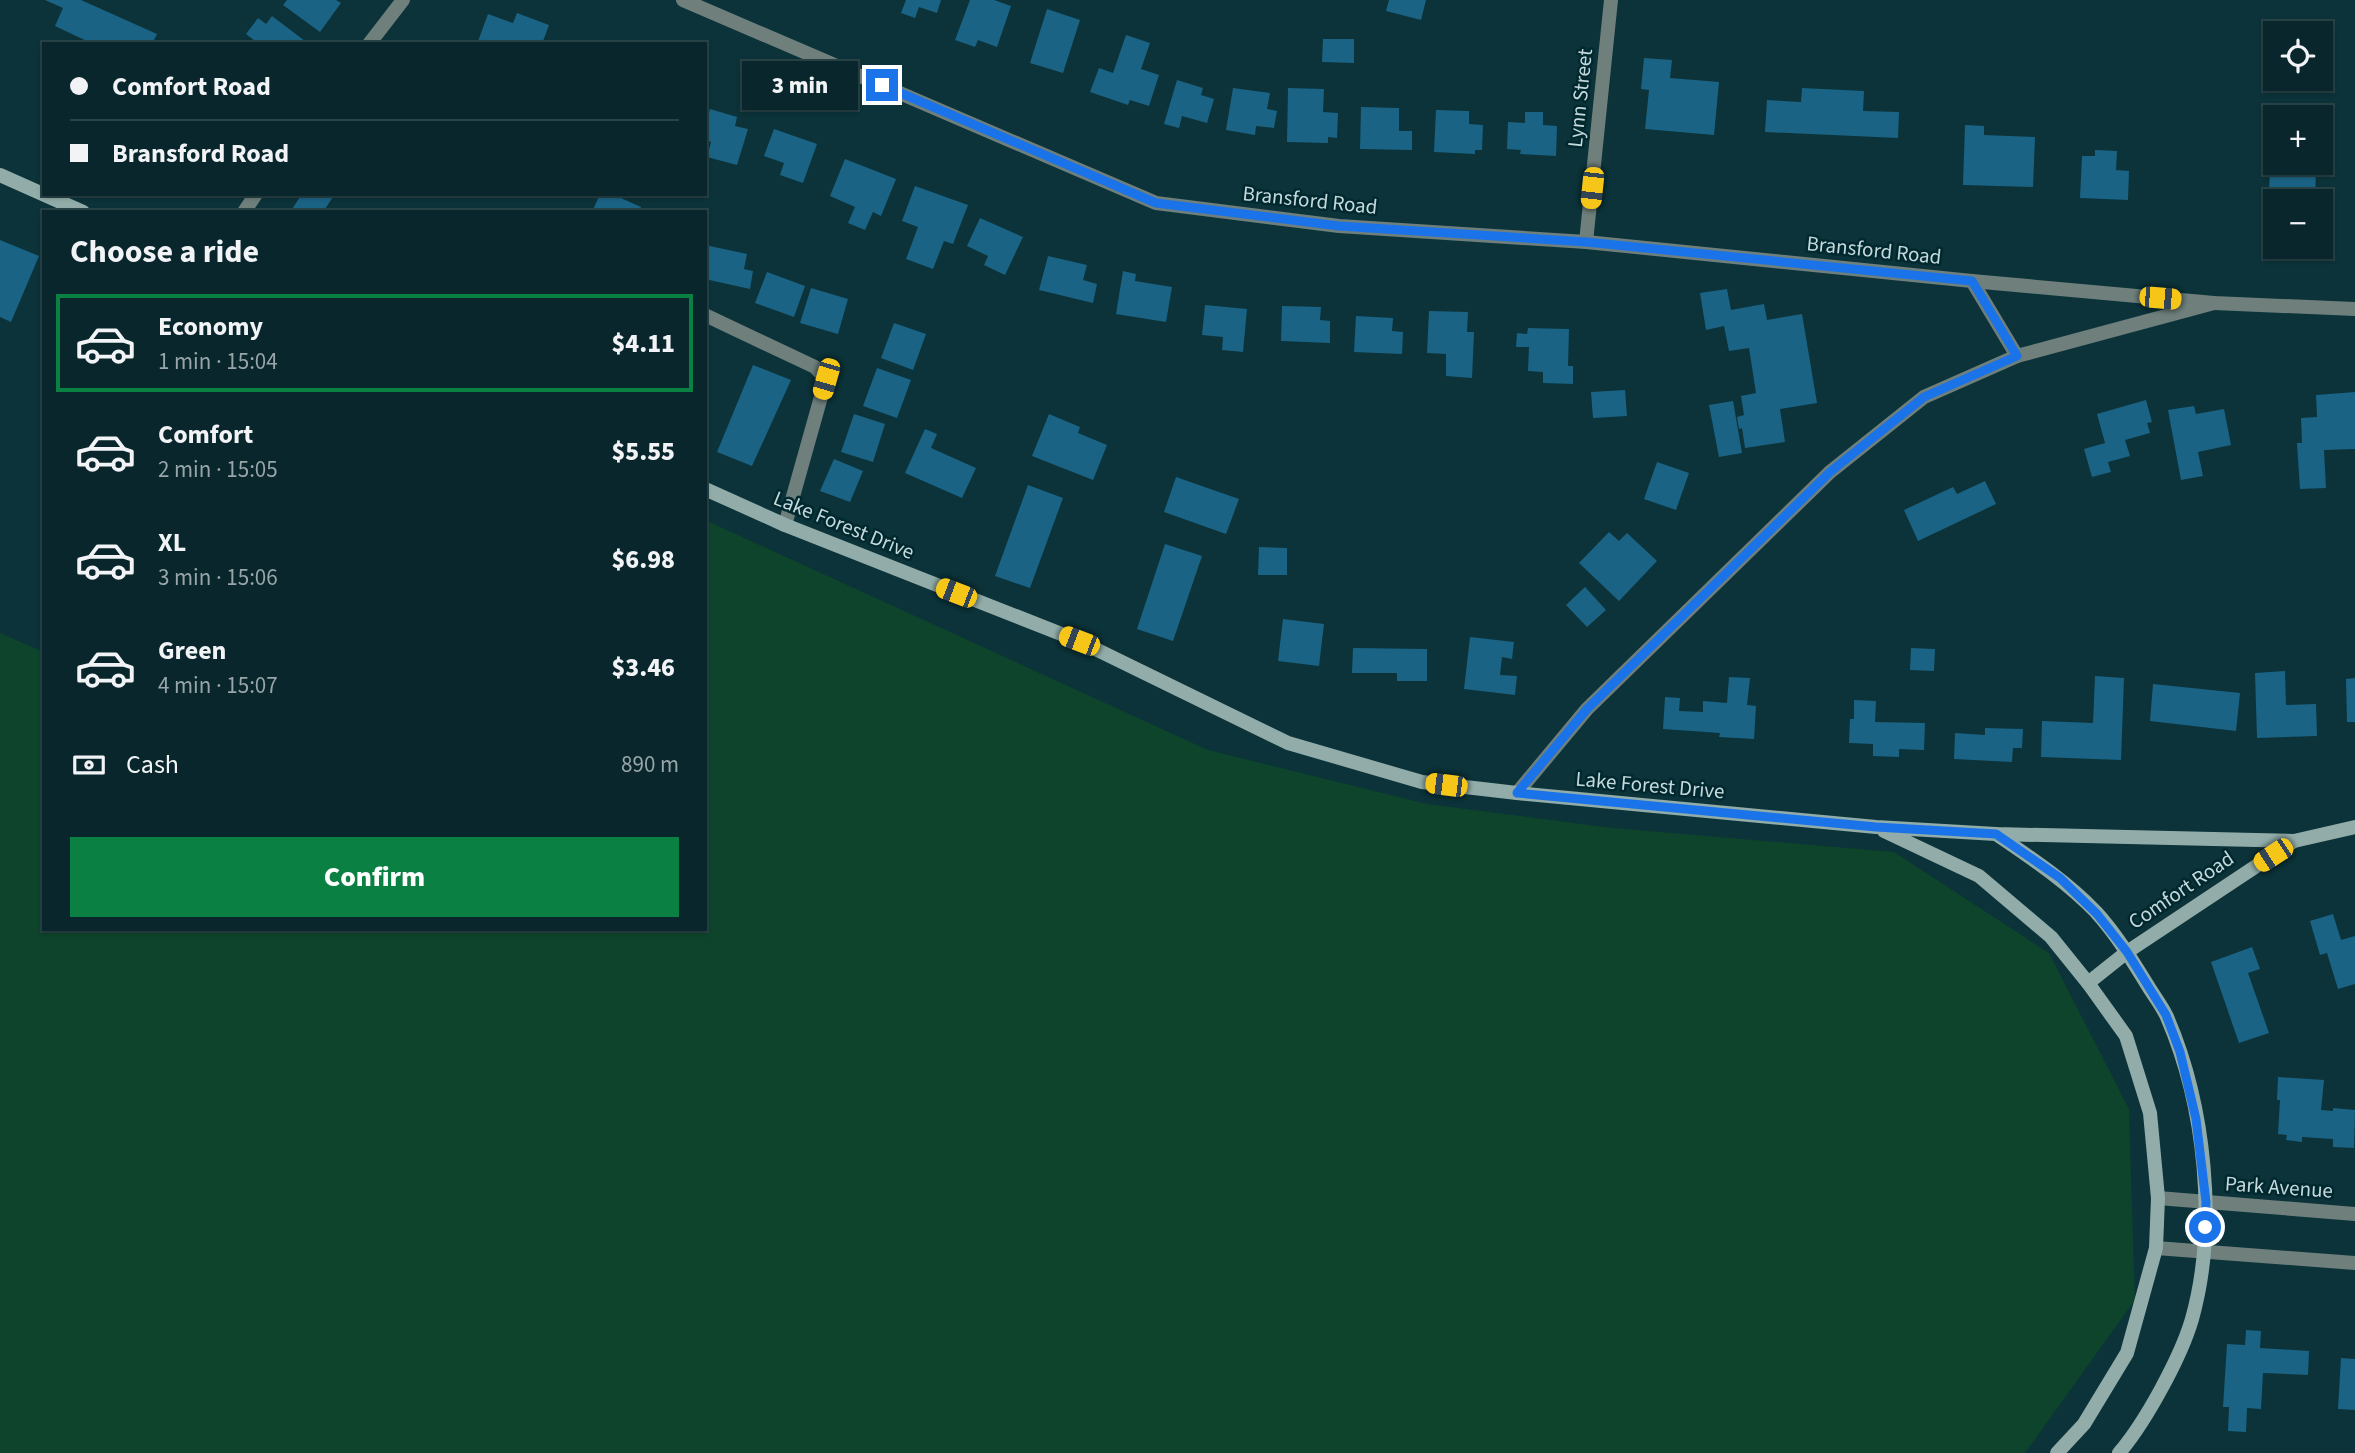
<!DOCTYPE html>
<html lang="en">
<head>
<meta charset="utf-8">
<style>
	body { margin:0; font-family:"Source Sans 3",sans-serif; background:#112e33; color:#f1f3f6; height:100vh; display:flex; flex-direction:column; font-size:26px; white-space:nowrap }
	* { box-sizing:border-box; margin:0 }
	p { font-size:23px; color:#98a5a9 }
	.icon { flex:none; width:38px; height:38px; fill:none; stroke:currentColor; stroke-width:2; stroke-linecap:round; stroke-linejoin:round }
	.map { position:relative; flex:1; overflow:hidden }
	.panel { position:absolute; left:42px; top:210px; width:665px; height:721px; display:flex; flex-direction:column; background:#08262b; border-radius:0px; box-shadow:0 2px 5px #0004,0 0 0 2px #294347 }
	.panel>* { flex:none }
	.guide { position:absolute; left:42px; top:42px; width:665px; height:154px; border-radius:0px; box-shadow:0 2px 5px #0004,0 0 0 2px #294347; display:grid; align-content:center; height:154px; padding:0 28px; background:#08262b }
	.buttons { position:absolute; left:2263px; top:21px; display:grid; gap:14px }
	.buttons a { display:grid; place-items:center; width:70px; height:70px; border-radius:0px; background:#08262b; box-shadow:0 2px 5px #0004,0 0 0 2px #294347; font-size:35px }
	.end { position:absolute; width:32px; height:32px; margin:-16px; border:9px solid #1a73e8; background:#fff; box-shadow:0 0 0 4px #fff }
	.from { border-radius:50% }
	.bubble { position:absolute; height:49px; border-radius:0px; background:#08262b; box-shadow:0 2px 5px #0004,0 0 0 2px #294347; font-size:23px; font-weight:800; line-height:49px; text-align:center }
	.car { position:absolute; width:21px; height:42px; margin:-21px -10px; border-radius:9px; box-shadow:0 0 5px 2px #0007; background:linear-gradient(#f5c518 24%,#345 0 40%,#f5c518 0 76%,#345 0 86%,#f5c518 0) }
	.guide b { display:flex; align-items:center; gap:24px; height:66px; font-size:26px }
	.guide b+b { border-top:2px solid #294347 }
	.guide i { width:18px; height:18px; background:#f1f3f6 }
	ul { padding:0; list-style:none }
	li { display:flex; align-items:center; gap:21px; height:98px; margin:0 14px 10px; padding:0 14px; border:4px solid transparent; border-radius:0px }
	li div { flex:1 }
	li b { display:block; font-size:26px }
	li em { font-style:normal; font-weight:800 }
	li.selected { border-color:#0b8043 }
	li>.icon { width:63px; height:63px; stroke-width:1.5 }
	h2 { padding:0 28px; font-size:32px; line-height:84px }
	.pay { display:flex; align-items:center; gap:18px; height:77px; padding:0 28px; font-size:26px }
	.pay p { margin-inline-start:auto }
	.action { display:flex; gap:14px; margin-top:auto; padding:14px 28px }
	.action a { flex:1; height:80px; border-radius:0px; background:#0b8043; color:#fff; font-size:28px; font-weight:800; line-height:80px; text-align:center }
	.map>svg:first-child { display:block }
	.green { fill:#0d442b }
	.building { fill:#1b6384 }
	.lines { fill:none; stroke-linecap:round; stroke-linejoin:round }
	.street { stroke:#6e7f7c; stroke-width:14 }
	.secondary { stroke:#92ada9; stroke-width:14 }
	.route { stroke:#1a73e8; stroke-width:9 }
	.labels { text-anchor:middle; stroke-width:5; stroke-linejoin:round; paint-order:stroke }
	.street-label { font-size:21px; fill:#c5d9dc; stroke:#00292f }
</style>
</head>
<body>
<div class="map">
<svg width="2355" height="1453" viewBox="0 0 2355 1453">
	<rect width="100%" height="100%" fill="#0b3339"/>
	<polygon class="green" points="705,520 1208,750 1427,804 1613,828 1894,852 2049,953 2129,1109 2135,1300 2025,1453 0,1453 0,633 44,652 44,929 705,929"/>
	<g class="building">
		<polygon points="45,0 81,0 157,34 152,44 93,44 55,26 63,8"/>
		<polygon points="287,0 336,0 341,3 320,32 283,5"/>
		<polygon points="906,0 941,0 937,13 919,7 915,18 901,13"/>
		<polygon points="970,0 994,0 1011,6 997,47 978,40 975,47 955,40"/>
		<polygon points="1389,0 1426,0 1421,20 1386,11"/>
		<polygon points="1047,9 1080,20 1063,73 1030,63"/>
		<polygon points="517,13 549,25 542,44 477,44 488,14 513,23"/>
		<polygon points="272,16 309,44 259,44 246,34 258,18 266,24"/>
		<polygon points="1126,35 1150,43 1141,69 1159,75 1149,106 1130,100 1128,105 1090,92 1099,68 1113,73"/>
		<polygon points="1323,39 1354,39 1354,63 1322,62"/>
		<polygon points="1644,58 1672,60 1670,78 1719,82 1714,135 1645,129 1649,90 1641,89"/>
		<polygon points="1177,80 1203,88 1201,95 1214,99 1207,123 1182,116 1179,128 1164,124"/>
		<polygon points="1233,88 1270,93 1267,109 1277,111 1274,128 1256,126 1255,135 1226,130"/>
		<polygon points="1288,88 1324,89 1323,112 1338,113 1337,138 1328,137 1328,143 1287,142"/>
		<polygon points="1802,88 1864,91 1863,111 1899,112 1898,138 1765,132 1767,100 1801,102"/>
		<polygon points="1361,107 1399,108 1399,131 1412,131 1412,150 1360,149"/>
		<polygon points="710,109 737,117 735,126 748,129 737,165 707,157 711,142 705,140 705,126"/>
		<polygon points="1436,110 1469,111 1469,124 1483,125 1482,150 1475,150 1475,154 1434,152"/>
		<polygon points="1525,112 1543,112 1543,125 1557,126 1556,156 1520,154 1521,150 1507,149 1508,122 1525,123"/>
		<polygon points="1965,125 1984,126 1984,135 2035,137 2033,187 1963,185"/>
		<polygon points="774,129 817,144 803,183 780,175 784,163 764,156"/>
		<polygon points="2095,150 2117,151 2116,170 2129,171 2128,200 2080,198 2082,156 2095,156"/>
		<polygon points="845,159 896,179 881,216 873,212 865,230 848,223 855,207 830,196"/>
		<polygon points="2270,164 2316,166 2315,198 2269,197"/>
		<polygon points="915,186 968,205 953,244 944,241 933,269 906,259 918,227 902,221"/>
		<polygon points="302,194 335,194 323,212 290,212"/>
		<polygon points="600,194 612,194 641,207 639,212 592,212"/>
		<polygon points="980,218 1023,237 1005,275 984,265 988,256 967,246"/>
		<polygon points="0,240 39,256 11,322 0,317"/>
		<polygon points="705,245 747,254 744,269 753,271 750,289 705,279"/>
		<polygon points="1048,256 1087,265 1083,280 1097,284 1093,303 1039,290"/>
		<polygon points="1123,271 1136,274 1135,281 1172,287 1166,322 1116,314"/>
		<polygon points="767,272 805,286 794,317 755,303"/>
		<polygon points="811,288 848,299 838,334 800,323"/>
		<polygon points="1727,289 1731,310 1764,304 1767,320 1802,314 1817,403 1780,409 1785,442 1745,448 1742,428 1739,429 1737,417 1744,415 1741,396 1756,393 1749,348 1729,351 1724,326 1706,330 1700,293"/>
		<polygon points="1205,305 1247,309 1243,352 1222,350 1223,337 1202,335"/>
		<polygon points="1282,306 1321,307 1320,320 1330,321 1330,343 1281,341"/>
		<polygon points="1429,311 1468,312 1467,332 1474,332 1472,378 1446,376 1446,354 1427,353"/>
		<polygon points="1356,316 1393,318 1392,331 1403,332 1402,354 1354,352"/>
		<polygon points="894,323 926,334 913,370 881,358"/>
		<polygon points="1528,328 1569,329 1568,366 1573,366 1573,384 1543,383 1543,372 1528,371 1529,347 1516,347 1517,333 1527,334"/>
		<polygon points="753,365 791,380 752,466 717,452"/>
		<polygon points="877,368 911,380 897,418 863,406"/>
		<polygon points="1625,390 1627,416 1593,418 1591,392"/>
		<polygon points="2355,392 2355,449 2324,450 2326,488 2300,489 2297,443 2302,443 2301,418 2317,417 2316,395"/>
		<polygon points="2146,400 2152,422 2147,423 2150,433 2125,440 2130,456 2108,462 2111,472 2092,477 2084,449 2105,443 2097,414"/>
		<polygon points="1733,401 1742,453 1719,457 1709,405"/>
		<polygon points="2194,406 2196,414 2224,409 2231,445 2198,452 2203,476 2181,480 2168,410"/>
		<polygon points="854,414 885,424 873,462 841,452"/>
		<polygon points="1049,414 1080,427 1078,433 1107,445 1093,480 1032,456"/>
		<polygon points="925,429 937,434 931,448 976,468 962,498 905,473"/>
		<polygon points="834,459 863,471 850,502 820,491"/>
		<polygon points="1657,462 1689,473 1676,510 1644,499"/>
		<polygon points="1176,477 1239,499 1226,534 1164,512"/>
		<polygon points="1985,481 1996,504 1918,541 1904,510 1953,487 1957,494"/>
		<polygon points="1028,485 1063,498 1030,588 995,576"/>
		<polygon points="1609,532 1619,541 1627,533 1657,561 1619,601 1579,563"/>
		<polygon points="1165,544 1202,556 1173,641 1137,629"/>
		<polygon points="1259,547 1287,548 1287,575 1258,575"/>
		<polygon points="1585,587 1606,610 1587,627 1566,605"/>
		<polygon points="1283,619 1324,624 1319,666 1278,661"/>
		<polygon points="1470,637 1514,642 1512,659 1502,657 1500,675 1517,676 1515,695 1464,689"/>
		<polygon points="1353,648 1427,649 1427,681 1397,681 1397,673 1352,673"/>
		<polygon points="1911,648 1935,649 1934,671 1910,670"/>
		<polygon points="2285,671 2286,705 2316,704 2317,736 2257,738 2255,673"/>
		<polygon points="2095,676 2124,678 2121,760 2041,757 2042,721 2093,723"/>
		<polygon points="1729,677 1750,678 1747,705 1756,706 1754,739 1719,737 1720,733 1663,729 1665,697 1680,698 1679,711 1703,712 1703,701 1727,703"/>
		<polygon points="2355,678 2355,722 2347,722 2346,679"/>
		<polygon points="2153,684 2240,693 2236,731 2150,721"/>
		<polygon points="1854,700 1876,701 1875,722 1925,723 1924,750 1899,749 1899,757 1873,756 1873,744 1849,743 1850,719 1854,719"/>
		<polygon points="1985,728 2023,729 2022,748 2013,748 2012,762 1954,759 1955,733 1985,735"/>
		<polygon points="2333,914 2341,940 2355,936 2355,984 2338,989 2327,953 2320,955 2310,921"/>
		<polygon points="2252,947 2260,969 2248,973 2269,1033 2239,1043 2211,962"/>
		<polygon points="2278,1077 2324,1080 2321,1110 2333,1111 2333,1108 2355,1110 2354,1148 2333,1147 2333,1139 2302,1137 2302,1142 2286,1140 2287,1135 2278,1134 2280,1100 2277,1100"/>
		<polygon points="2246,1330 2261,1331 2260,1348 2309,1351 2308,1375 2263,1373 2261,1409 2247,1408 2246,1432 2228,1431 2229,1407 2223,1407 2227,1344 2245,1345"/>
		<polygon points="2341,1358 2355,1359 2355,1410 2338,1409"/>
	</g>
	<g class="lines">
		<g class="street">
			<polyline points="683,0 1156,203 1339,226 1586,242 1972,281 2017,356"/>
			<polyline points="369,44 403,0"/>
			<polyline points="244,212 256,194"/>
			<polyline points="1586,242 1611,0"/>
			<polyline points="1972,281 2214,303 2355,309"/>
			<polyline points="705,315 815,367 826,379 785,525"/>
			<polyline points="1517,793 1587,709 1830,472 1924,397 2017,356 2214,303"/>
			<polyline points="2158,1198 2355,1214"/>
			<polyline points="2156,1248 2355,1263"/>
		</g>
		<g class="secondary">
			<polyline points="0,175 83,212"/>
			<polyline points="705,489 785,525 1079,641 1288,743 1422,782 1517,793 1876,827 1996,834 2294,841 2355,827"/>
			<polyline points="1884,831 1979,876 2051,937 2088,983 2126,1036 2150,1113 2158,1198 2156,1248 2127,1353 2084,1424 2057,1453"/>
			<path d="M1996,834c35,24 70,47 100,78 20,22 36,48 52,74 6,10 14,20 19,31 38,88 51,209 25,302 -11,38 -47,104 -73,134"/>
			<polyline points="2088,983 2127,952 2294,841"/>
		</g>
	</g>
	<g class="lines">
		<polyline class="route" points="882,85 1156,203 1339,226 1586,242 1972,281 2017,356 1924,397 1830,472 1587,709 1517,793 1876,827 1996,834 2060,878 2097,914 2127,952 2166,1015 2180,1052 2196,1119 2206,1202 2205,1227"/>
	</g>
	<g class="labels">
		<g class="street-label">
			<text transform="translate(1580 98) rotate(-84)" y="7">Lynn Street</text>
			<text transform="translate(1310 200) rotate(6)" y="7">Bransford Road</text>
			<text transform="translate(1874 250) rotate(6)" y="7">Bransford Road</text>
			<text transform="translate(844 525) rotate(22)" y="7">Lake Forest Drive</text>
			<text transform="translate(1650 785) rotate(5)" y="7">Lake Forest Drive</text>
			<text transform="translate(2181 890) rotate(-34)" y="7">Comfort Road</text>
			<text transform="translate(2279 1187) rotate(4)" y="7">Park Avenue</text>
		</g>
	</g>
</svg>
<div class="buttons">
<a><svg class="icon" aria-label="locate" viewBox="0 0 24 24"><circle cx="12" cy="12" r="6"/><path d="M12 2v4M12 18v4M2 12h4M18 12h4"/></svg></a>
<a>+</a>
<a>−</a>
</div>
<i class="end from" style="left:2205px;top:1227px"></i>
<i class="end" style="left:882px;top:85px"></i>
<div class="bubble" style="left:742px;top:61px;width:116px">3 min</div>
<i class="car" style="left:1592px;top:188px;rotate:186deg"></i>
<i class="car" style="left:2160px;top:298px;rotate:95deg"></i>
<i class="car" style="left:826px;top:379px;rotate:196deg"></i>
<i class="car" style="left:956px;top:593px;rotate:291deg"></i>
<i class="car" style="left:1079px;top:641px;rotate:291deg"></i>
<i class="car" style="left:1446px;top:785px;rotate:277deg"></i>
<i class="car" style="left:2273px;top:855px;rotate:237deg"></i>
<div class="guide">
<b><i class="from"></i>Comfort Road</b>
<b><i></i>Bransford Road</b>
</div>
<section class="panel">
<h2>Choose a ride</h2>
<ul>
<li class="selected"><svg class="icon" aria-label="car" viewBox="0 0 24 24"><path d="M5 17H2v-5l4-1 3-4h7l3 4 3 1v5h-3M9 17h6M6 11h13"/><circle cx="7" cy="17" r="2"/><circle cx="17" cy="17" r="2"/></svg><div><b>Economy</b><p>1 min · 15:04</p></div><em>$4.11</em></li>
<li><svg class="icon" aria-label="car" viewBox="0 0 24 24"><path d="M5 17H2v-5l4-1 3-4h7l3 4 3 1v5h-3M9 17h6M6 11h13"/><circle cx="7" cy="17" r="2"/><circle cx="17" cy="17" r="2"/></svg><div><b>Comfort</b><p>2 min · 15:05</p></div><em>$5.55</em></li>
<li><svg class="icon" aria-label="car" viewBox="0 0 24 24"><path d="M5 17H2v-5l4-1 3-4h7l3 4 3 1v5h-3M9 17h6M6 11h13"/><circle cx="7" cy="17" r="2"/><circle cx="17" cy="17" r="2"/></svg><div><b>XL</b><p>3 min · 15:06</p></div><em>$6.98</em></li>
<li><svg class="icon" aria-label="car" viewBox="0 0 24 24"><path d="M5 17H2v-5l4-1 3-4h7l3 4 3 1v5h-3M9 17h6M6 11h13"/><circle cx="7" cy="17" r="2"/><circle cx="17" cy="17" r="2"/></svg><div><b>Green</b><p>4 min · 15:07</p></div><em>$3.46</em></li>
</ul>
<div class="pay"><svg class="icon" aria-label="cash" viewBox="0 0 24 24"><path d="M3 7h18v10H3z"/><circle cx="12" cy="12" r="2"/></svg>Cash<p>890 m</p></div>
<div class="action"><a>Confirm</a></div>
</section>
</div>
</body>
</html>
